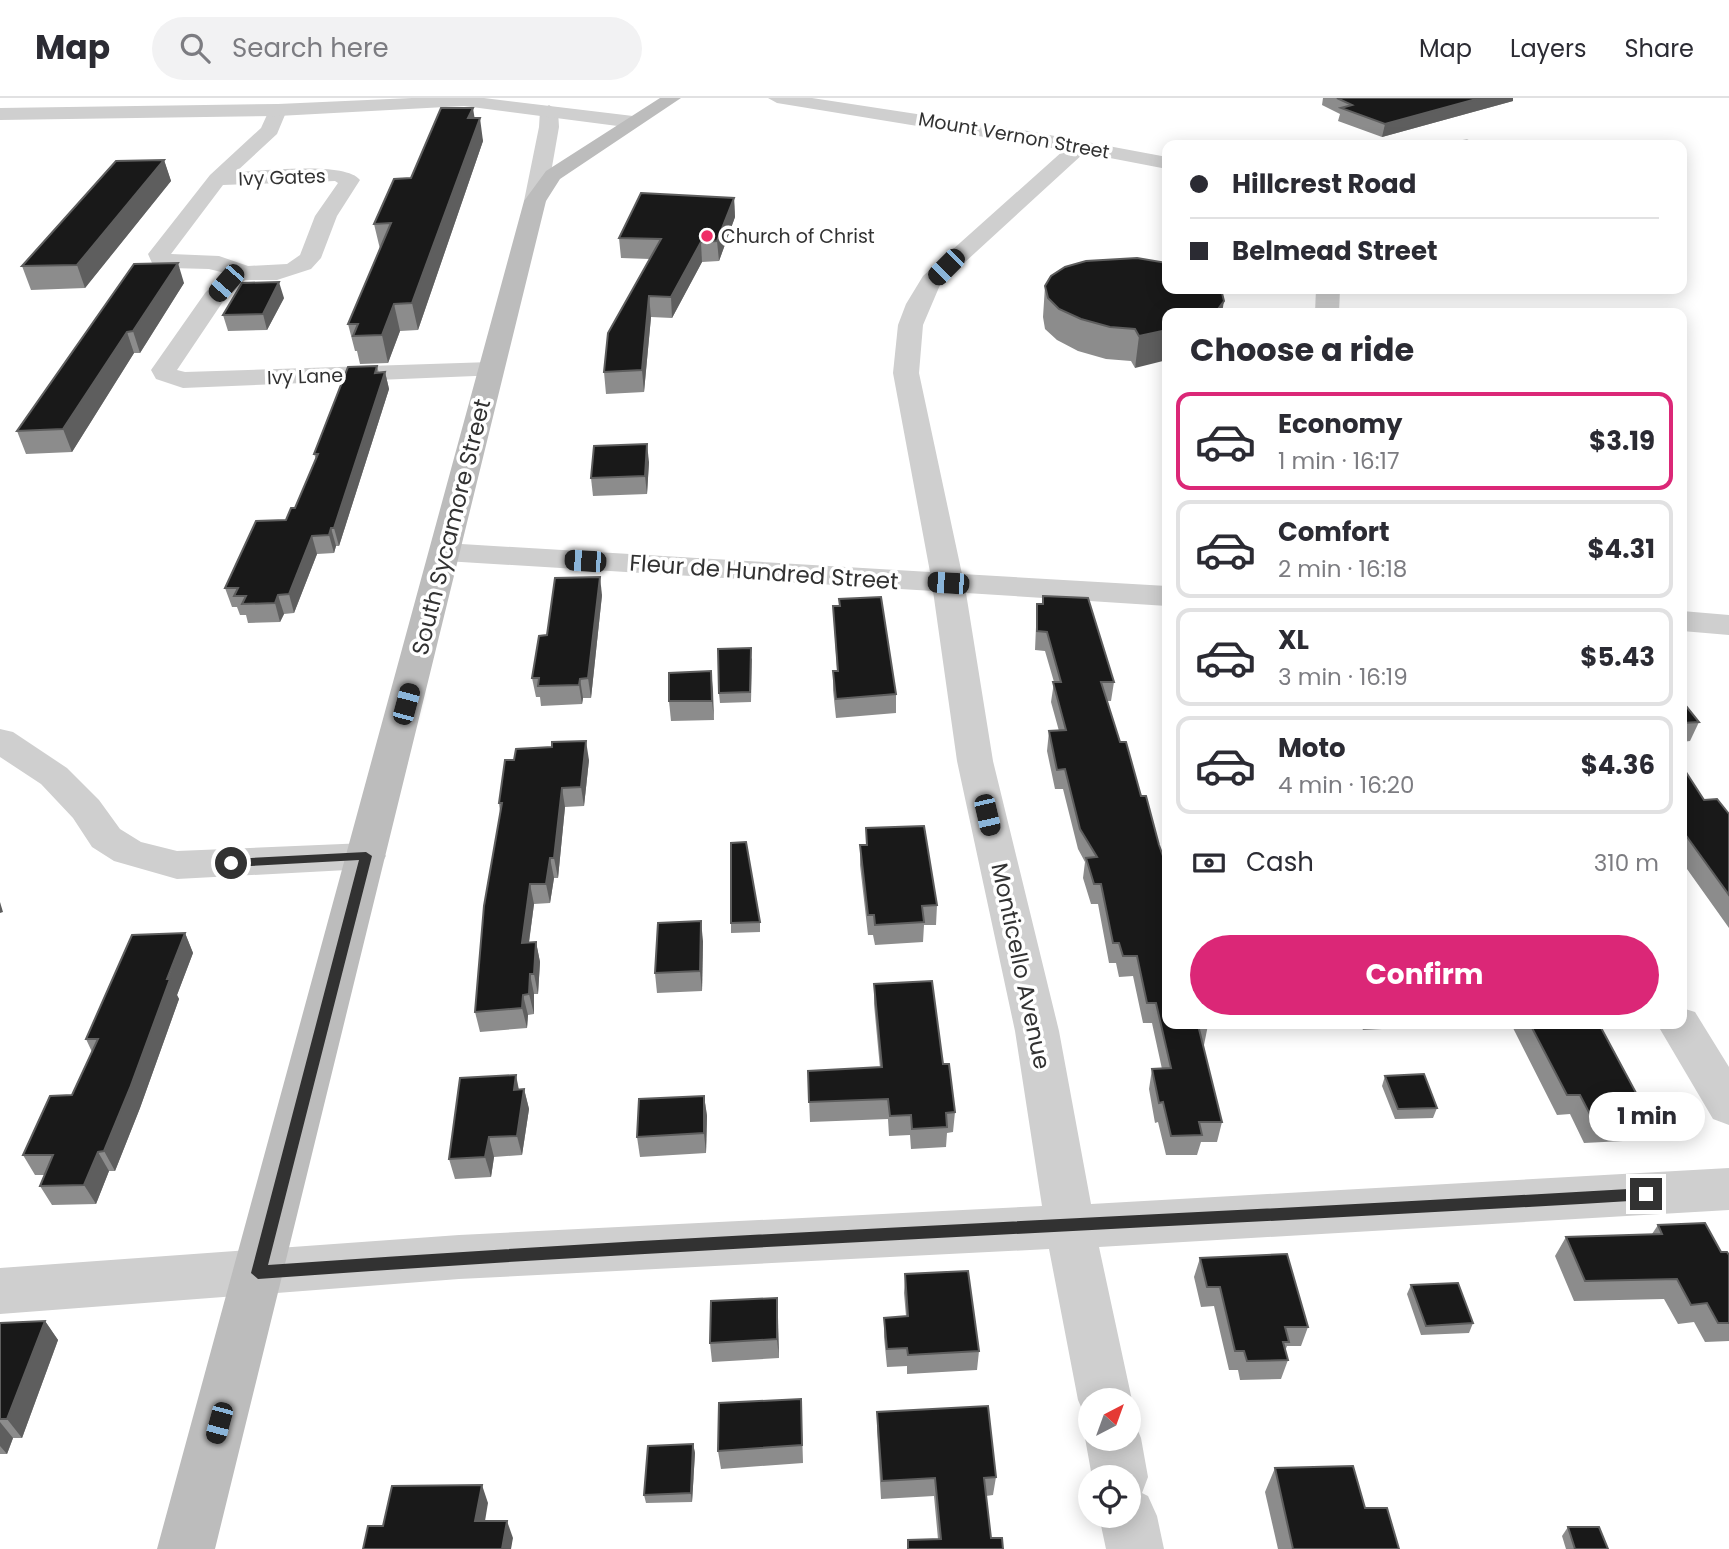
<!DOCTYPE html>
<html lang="en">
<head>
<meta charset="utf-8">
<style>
	body { margin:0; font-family:Poppins,sans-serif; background:#f2f2f3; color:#2b2b33; height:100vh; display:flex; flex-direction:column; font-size:26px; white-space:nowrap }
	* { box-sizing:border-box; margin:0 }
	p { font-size:23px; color:#7c7c81 }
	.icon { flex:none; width:38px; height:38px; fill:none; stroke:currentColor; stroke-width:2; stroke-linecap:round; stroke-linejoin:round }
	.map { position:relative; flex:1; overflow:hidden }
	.panel { position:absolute; left:1162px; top:210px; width:525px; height:721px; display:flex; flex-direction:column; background:#fff; border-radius:14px; box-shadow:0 4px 18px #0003 }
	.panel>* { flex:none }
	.banner { position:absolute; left:1162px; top:42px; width:525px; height:154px; border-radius:14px; box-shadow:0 4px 18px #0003; display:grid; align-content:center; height:154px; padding:0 28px; background:#fff }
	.needle { width:46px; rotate:41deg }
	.controls { position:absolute; left:1078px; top:1290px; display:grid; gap:14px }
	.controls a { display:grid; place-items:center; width:63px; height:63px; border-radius:50%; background:#fff; box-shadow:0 4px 18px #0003; font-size:35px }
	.end { position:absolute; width:32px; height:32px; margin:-16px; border:9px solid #323232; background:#fff; box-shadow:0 0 0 4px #fff }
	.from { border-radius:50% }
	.bubble { position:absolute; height:49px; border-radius:24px; background:#fff; box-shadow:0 4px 18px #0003; font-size:23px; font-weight:700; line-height:49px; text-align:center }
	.car { position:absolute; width:21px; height:42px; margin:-21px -10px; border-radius:9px; box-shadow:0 0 5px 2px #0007; background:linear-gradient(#222 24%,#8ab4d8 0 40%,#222 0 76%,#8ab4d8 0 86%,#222 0) }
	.banner b { display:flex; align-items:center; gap:24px; height:66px; font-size:26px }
	.banner b+b { border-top:2px solid #e1e1e2 }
	.banner i { width:18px; height:18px; background:#2b2b33 }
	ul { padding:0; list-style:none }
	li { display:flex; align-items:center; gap:21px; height:98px; margin:0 14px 10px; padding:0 14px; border:4px solid #e1e1e2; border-radius:14px }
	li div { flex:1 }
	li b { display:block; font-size:26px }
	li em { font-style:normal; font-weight:700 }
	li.active { border-color:#db2777 }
	li>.icon { width:63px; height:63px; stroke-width:1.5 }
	h2 { padding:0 28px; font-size:32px; line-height:84px }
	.pay { display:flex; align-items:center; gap:18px; height:77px; padding:0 28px; font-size:26px }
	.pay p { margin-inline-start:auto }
	.cta { display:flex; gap:14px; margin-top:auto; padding:14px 28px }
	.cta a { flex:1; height:80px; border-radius:42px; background:#db2777; color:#fff; font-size:28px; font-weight:700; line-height:80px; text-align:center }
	header { display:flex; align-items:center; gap:42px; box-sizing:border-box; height:98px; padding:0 35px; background:#fff; border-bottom:2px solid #e1e1e2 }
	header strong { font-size:33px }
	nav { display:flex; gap:38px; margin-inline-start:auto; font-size:24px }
	.search { width:490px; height:63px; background:#f2f2f3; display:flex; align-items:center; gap:18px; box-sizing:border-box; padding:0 24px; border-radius:38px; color:#7c7c81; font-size:26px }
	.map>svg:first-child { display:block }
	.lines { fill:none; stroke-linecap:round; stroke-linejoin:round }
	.minor { fill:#cfcfcf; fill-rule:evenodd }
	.tertiary { fill:#cfcfcf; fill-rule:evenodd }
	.secondary { fill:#bcbcbc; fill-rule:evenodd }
	.wall { fill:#8c8c8c }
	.shaded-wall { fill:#5e5e5e }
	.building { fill:#191919; stroke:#5e5e5e; stroke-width:2 }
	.route { fill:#323232 }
	.poi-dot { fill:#ef2e67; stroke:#fff; stroke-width:2.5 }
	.labels { text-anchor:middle; stroke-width:7; stroke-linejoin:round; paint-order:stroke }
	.far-street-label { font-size:19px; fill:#323232; stroke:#fff }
	.far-poi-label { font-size:19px; fill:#323232; stroke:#fff; text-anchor:start }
	.street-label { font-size:23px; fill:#323232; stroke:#fff }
</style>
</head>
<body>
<header>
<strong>Map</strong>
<div class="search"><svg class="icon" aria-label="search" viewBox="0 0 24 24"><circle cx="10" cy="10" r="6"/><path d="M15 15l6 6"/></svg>Search here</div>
<nav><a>Map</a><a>Layers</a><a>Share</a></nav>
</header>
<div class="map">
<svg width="1729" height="1451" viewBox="0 0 1729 1451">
	<rect width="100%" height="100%" fill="#fff"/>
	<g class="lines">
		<g class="minor">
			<polygon points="768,0 812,0 1028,33 1167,59 1167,71 1084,55 940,187 923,227 919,275 962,476 1167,488 1167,508 966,495 993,663 1059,933 1091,1106 1729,1070 1729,1112 1099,1149 1132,1302 1129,1310 1129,1302 1090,1302 1090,1322 1086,1320 1078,1302 1049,1151 459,1181 0,1216 0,1170 459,1137 1042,1108 1015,933 957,663 933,493 445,463 434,461 430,454 434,447 445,445 930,474 893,275 898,227 906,206 923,178 1064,52 777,5"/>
			<path d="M278,6l9,6 -10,24 -41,38c25,-1 110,-11 124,8l-23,36 -16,42 -10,11 -34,11h-32l-23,23 -45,67 8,2 306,-10 9,3 4,5 -4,5 -317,13 -27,-9 -5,-9 54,-77 20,-20 -16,-4 -39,-1 -18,-5 -4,-9 62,-79 51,-47 10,-22zM335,83l3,2 -23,33 -15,39 -13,9 -39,2 -29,-10 -48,-2 52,-69z"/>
			<polygon points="549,7 558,13 559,29 546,103 542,107 528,107 524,103 539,29 540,13"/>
			<polygon points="1467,41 1477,47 1455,47 1458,43"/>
			<polygon points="1316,191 1340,191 1339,215 1315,215"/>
			<polygon points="1682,513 1729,517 1729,537 1682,533"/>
			<polygon points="0,631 13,634 67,670 99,702 120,731 141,744 177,753 366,745 380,748 386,758 380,768 366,771 177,781 114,763 92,749 73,720 41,686 0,659"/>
			<polygon points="1682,910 1695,914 1729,969 1729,1027 1713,1021 1657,926 1682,926"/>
			<polygon points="1129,1319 1133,1321 1141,1340 1148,1379 1142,1395 1148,1398 1157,1418 1164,1451 1106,1451 1099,1418 1129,1418 1129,1379 1092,1379 1085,1340 1090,1328 1090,1340 1129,1340"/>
		</g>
		<polygon class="tertiary" points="412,0 484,0 633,18 642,24 633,30 464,8 278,18 0,22 0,10 278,6"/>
		<polygon class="secondary" points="660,0 681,0 560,81 546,103 215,1451 157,1451 524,103 546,73"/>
	</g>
	<g class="wall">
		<polygon points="1323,0 1513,0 1513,3 1382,39 1338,23 1340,16 1322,7"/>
		<polygon points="475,20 483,43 418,232 400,233 388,265 360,266 357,253 355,253 348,226 380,151 374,126 411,80"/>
		<polygon points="164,62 171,83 85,190 31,192 22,168"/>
		<polygon points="734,100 735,119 719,163 702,164 672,220 651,219 644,294 606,296 604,274 650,161 621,160 619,140"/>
		<polygon points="1167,165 1135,270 1131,263 1106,261 1078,253 1057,242 1045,231 1043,219 1045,188"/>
		<polygon points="134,166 184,185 140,255 134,255 72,354 26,356 17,333"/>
		<polygon points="284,200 267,232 228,233 223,217"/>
		<polygon points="377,268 379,275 385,274 389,291 339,448 336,448 334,455 317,456 294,515 284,516 280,524 248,525 246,517 240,517 237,509 232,509 225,490 286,422 295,410 316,361 314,356"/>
		<polygon points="649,364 647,396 593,398 591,380"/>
		<polygon points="602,497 591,600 583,600 582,606 541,608 540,599 536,599 532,580 547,537"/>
		<polygon points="1037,506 1114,584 1111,603 1107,603 1167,926 1208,927 1204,947 1203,947 1222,1024 1217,1044 1201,1044 1197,1057 1166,1057 1158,1024 1155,1025 1149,991 1152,971 1162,971 1152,925 1143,925 1133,878 1119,879 1116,865 1109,865 1098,806 1091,806 1083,780 1085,764 1078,751 1063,691 1055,691 1047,653 1049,633 1059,633 1051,604 1054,584 1045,553 1035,552"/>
		<polygon points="833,508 896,596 896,615 836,620 833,592 833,573 837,573"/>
		<polygon points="752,560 751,604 720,605 719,595"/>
		<polygon points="711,573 714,622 671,623 669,603"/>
		<polygon points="1682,603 1699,624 1690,643 1682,644"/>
		<polygon points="589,662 584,708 565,709 558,780 554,780 550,805 534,806 529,845 536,844 540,864 538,896 534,896 534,916 528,917 527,930 480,934 475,914 500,714 499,705"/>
		<polygon points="1682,668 1704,702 1729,716 1729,830 1682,764"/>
		<polygon points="866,730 937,807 936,827 924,827 923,844 875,847 873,837 868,837 860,767 860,747 866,747"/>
		<polygon points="760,824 760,834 731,835 731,825"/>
		<polygon points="185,835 193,855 177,897 179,901 140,1010 115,1073 109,1073 96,1106 52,1107 40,1088 45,1077 35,1077 23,1057 72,997 92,954 86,941"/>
		<polygon points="703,843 702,893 657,895 655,875"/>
		<polygon points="874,886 943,966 955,1014 953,1034 947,1035 946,1049 911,1051 910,1037 889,1038 888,1021 810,1024 808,973 880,970 874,906"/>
		<polygon points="1360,926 1402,926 1401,930 1363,932"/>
		<polygon points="1511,926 1599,926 1642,1006 1623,1043 1584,1045 1570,1016 1557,1017"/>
		<polygon points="1385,978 1437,1010 1433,1020 1395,1021 1382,988"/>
		<polygon points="519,991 524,991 529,1011 522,1057 494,1059 491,1079 455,1081 449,1061"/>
		<polygon points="704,998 707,1018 706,1055 640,1059 637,1039"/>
		<polygon points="1658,1127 1729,1157 1729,1243 1705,1244 1694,1224 1678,1226 1664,1201 1574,1203 1555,1158 1566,1139 1652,1136"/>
		<polygon points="1200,1160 1308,1229 1301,1248 1287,1248 1285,1253 1288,1262 1281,1281 1240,1282 1238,1272 1229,1272 1214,1208 1201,1209 1194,1179"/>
		<polygon points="905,1176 979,1253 977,1272 907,1276 907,1268 887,1269 884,1239 884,1220 906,1218 904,1195"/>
		<polygon points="1411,1187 1473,1225 1469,1235 1421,1237 1407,1196"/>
		<polygon points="777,1200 779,1260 712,1264 710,1245"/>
		<polygon points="45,1223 58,1242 22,1340 13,1340 7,1356 0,1356 0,1225"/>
		<polygon points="801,1301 803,1365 721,1371 718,1353"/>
		<polygon points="877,1314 996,1379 993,1397 986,1398 991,1440 1003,1451 907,1451 908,1442 938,1441 934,1398 881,1401 877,1332"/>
		<polygon points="693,1346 695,1355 692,1404 646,1405 644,1397"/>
		<polygon points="1275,1370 1365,1410 1399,1451 1278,1451 1265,1394"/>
		<polygon points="1568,1429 1608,1451 1566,1451 1562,1438"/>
	</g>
	<g class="shaded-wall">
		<polygon points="1480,0 1513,0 1513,3 1382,39 1385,26"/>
		<polygon points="473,10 476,29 480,20 483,43 418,232 412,205 468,20"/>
		<polygon points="164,62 171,83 85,190 77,167"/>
		<polygon points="734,100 735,119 719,163 717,143"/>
		<polygon points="701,144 702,164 672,220 671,199"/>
		<polygon points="178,165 184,185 140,255 133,233"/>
		<polygon points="279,184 284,200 267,232 263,216"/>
		<polygon points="649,198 651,219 644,294 642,272"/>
		<polygon points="1224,203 1222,215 1215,215"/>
		<polygon points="394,206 400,233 388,265 382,237"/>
		<polygon points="1167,232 1167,262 1135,270 1139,238"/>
		<polygon points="127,234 134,255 72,354 63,331"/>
		<polygon points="385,274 389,291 339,448 334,430"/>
		<polygon points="647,346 649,364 647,396 645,378"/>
		<polygon points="331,430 336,448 334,455 329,437"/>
		<polygon points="312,438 317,456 294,515 289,496"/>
		<polygon points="600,479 602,497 591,600 588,580"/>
		<polygon points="278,497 284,516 280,524 275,505"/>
		<polygon points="711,573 713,593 714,622 712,603"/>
		<polygon points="580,581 583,600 582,606 579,587"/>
		<polygon points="586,643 589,662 584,708 581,689"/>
		<polygon points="562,690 565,709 558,780 554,760"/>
		<polygon points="550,760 554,780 550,805 546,786"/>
		<polygon points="530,786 534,806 526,865 522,845"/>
		<polygon points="0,804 3,814 0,815"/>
		<polygon points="701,823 703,843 702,893 700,873"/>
		<polygon points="185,835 193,855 177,897 179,901 140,1010 115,1073 104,1053"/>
		<polygon points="536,844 540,864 538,896 534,876"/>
		<polygon points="530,876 534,896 534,916 529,896"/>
		<polygon points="523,897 528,917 527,930 522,910"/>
		<polygon points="516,977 520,997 514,992"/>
		<polygon points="524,991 529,1011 522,1057 517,1038"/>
		<polygon points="704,998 707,1018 706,1055 704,1035"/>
		<polygon points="489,1039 494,1059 491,1079 485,1059"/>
		<polygon points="98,1054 109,1073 96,1106 84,1087"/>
		<polygon points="777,1200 778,1219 779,1260 777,1241"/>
		<polygon points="45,1223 58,1242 22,1340 7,1321"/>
		<polygon points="0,1324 13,1340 7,1356 0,1348"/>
		<polygon points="693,1346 695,1355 692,1404 691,1395"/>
		<polygon points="482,1387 488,1405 482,1441 475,1423"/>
		<polygon points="507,1423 513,1440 511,1451 502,1451"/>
	</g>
	<g class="building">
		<polygon points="1337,0 1480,0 1385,26 1341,10 1352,7"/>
		<polygon points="441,10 473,10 468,20 480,20 412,205 394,206 382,237 353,238 358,226 348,226 391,125 374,126 394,81 411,80"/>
		<polygon points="164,62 77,167 22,168 116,63"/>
		<polygon points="641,95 734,100 717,143 701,144 671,199 649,198 642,272 604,274 608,235 661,141 619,140"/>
		<polygon points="1137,160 1167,165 1167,191 1221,191 1224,203 1215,215 1167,215 1167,232 1139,238 1135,231 1110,229 1081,221 1059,211 1048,200 1045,188 1051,178 1065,169 1086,163"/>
		<polygon points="178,165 133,233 127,234 63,331 17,333 134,166"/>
		<polygon points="279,184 263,216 223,217 242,185"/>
		<polygon points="377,268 375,275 385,274 334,430 331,430 329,437 312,438 289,496 278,497 275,505 242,506 246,498 234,498 238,490 225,490 256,423 286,422 291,410 295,410 318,356 314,356 348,269"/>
		<polygon points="647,346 645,378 591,380 594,348"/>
		<polygon points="600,479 588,580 580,581 579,587 538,588 539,580 532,580 539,538 547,537 555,480"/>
		<polygon points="1043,498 1088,500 1114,584 1101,584 1120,644 1126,644 1141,698 1146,698 1159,747 1167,769 1167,926 1208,926 1208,927 1198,927 1222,1024 1199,1024 1202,1037 1171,1038 1163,1004 1159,1005 1152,971 1171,970 1156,905 1147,905 1137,858 1123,858 1119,845 1113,845 1101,786 1094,786 1086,760 1097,759 1080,731 1065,671 1057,672 1049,633 1066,632 1053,584 1061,584 1047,534 1037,533 1037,506 1043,506"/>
		<polygon points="881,499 896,596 836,601 833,573 838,573 833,508 840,508 839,501"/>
		<polygon points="751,550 750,594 719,595 718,551"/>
		<polygon points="711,573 712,603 669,603 669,575"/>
		<polygon points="1682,603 1699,624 1682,625"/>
		<polygon points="586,643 581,689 562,690 554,760 550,760 546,786 530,786 522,845 536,844 534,876 530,876 529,896 523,897 522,910 475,914 484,808 502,705 499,705 505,662 514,662 516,651 552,649 552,644"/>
		<polygon points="1682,668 1704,702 1717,701 1729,716 1729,797 1682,732"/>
		<polygon points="924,728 937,807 922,808 924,824 875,827 874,817 868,817 860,747 867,747 866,730"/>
		<polygon points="746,744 760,824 731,825 731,745"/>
		<polygon points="701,823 700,873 655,875 658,825"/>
		<polygon points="185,835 167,881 170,881 130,990 104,1053 98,1054 84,1087 40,1088 53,1057 23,1057 50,998 72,997 98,941 86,941 132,837"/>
		<polygon points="932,883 943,966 949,966 955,1014 946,1015 947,1029 912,1031 911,1017 890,1018 888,1001 809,1004 808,973 882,969 874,886"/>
		<polygon points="1530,926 1599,926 1642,1006 1625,1007 1634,1023 1595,1026 1580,997 1567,997"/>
		<polygon points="1424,976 1437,1010 1398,1011 1385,978"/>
		<polygon points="516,977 514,992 524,991 517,1038 489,1039 485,1059 449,1061 460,980"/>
		<polygon points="704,998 704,1035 637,1039 639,1001"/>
		<polygon points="1705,1125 1721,1154 1727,1154 1729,1157 1729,1225 1718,1225 1707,1205 1691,1207 1677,1181 1585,1183 1566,1139 1662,1136 1658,1127"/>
		<polygon points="1287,1156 1308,1229 1285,1229 1289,1244 1283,1244 1288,1262 1247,1263 1244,1253 1235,1253 1220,1189 1207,1189 1200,1160"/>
		<polygon points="968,1173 979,1253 908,1257 907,1250 887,1251 884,1220 908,1218 905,1176"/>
		<polygon points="1458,1185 1473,1225 1426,1228 1411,1187"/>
		<polygon points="777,1200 777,1241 710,1245 711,1203"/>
		<polygon points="45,1223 7,1321 0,1321 0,1225"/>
		<polygon points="801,1301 802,1347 718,1353 719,1305"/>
		<polygon points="988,1308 996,1379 984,1380 991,1440 1002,1440 1003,1451 908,1451 908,1442 941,1441 935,1380 882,1383 877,1314"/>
		<polygon points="693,1346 691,1395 644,1397 648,1348"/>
		<polygon points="1353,1368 1365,1410 1387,1410 1399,1451 1293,1451 1275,1370"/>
		<polygon points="482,1387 475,1423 507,1423 502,1451 363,1451 368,1428 383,1428 392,1388"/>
		<polygon points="1568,1429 1599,1429 1608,1451 1575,1451"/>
	</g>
	<path class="route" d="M366,754l6,4 -104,409c459,-33 919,-50 1378,-77l8,6 -8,6c-462,28 -926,45 -1388,79l-7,-6 108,-413 -128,7 -6,-4 6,-4z"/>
	<circle class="poi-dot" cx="707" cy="138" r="7"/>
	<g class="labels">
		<g class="far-street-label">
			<text transform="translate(1014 37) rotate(10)" y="7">Mount Vernon Street</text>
			<text transform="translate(282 79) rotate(-2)" y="7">Ivy Gates</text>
			<text transform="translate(305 278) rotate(-2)" y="7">Ivy Lane</text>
		</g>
		<g class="far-poi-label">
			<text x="721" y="145">Church of Christ</text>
		</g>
		<g class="street-label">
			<text transform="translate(451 429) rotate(-76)" y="8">South Sycamore Street</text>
			<text transform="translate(764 474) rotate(4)" y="8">Fleur de Hundred Street</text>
			<text transform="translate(1021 868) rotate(78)" y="8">Monticello Avenue</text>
		</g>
	</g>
</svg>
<div class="controls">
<a><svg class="needle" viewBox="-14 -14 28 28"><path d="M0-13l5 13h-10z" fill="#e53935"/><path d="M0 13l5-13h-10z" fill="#7c7c81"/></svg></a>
<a><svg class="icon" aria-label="locate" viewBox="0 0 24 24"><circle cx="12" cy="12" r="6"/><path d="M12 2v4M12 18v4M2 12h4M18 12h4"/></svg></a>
</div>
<i class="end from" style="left:231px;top:765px"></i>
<i class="end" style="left:1646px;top:1096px"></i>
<div class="bubble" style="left:1589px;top:994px;width:116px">1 min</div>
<i class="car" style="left:946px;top:169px;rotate:225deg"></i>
<i class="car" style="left:226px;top:185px;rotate:221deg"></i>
<i class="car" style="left:585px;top:463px;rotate:274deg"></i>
<i class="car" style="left:948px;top:485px;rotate:274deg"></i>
<i class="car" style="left:406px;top:606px;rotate:15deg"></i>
<i class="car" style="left:987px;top:717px;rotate:167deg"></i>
<i class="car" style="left:219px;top:1325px;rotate:195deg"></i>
<div class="banner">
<b><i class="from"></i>Hillcrest Road</b>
<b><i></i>Belmead Street</b>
</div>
<section class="panel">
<h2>Choose a ride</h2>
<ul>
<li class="active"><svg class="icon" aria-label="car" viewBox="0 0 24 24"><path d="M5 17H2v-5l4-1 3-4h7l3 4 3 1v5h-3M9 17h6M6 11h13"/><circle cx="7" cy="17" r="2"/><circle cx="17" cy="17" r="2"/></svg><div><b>Economy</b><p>1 min · 16:17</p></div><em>$3.19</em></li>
<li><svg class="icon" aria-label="car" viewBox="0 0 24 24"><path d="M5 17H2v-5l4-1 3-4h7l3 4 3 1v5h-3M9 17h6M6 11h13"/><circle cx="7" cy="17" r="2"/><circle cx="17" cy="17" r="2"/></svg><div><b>Comfort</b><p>2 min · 16:18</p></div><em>$4.31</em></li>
<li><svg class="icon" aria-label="car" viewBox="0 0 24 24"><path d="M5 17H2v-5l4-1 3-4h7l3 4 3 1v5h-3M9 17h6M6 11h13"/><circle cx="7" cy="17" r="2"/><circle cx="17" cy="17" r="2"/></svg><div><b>XL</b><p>3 min · 16:19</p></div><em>$5.43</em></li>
<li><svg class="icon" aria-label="car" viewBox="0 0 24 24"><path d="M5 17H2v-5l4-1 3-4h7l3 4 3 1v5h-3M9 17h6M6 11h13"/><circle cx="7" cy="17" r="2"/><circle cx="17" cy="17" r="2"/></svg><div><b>Moto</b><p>4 min · 16:20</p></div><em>$4.36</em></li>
</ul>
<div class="pay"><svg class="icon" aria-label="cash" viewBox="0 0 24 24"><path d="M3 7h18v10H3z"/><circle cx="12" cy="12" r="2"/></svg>Cash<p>310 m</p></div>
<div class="cta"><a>Confirm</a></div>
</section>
</div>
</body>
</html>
